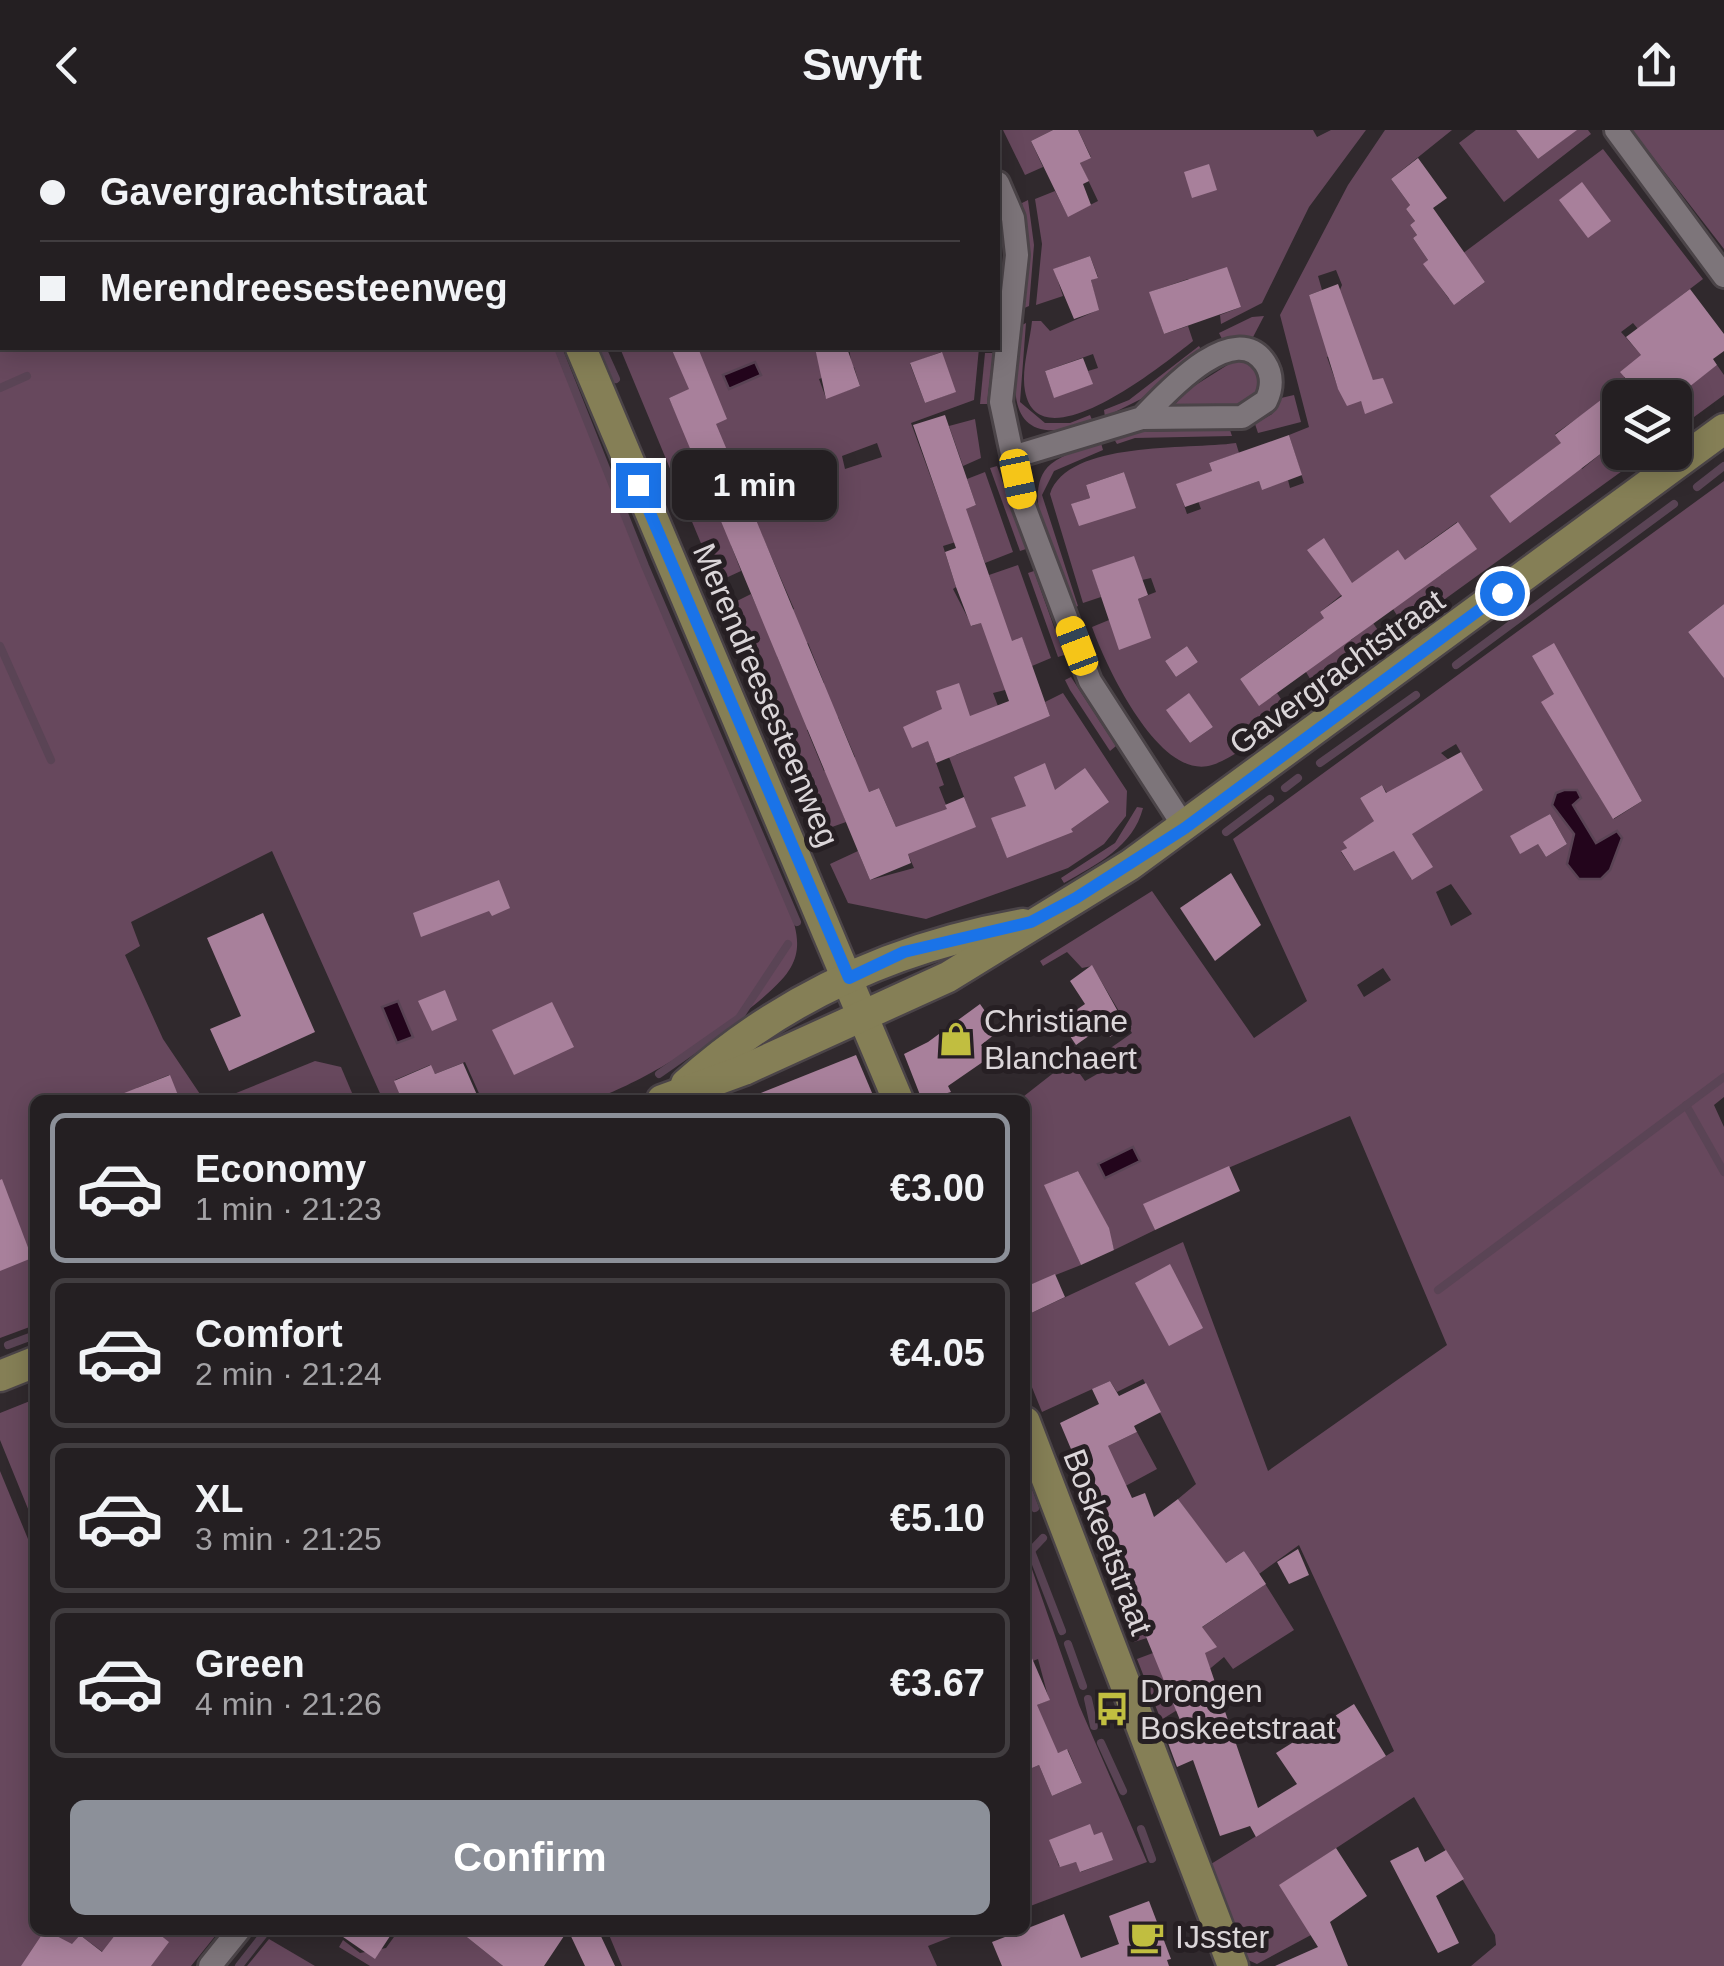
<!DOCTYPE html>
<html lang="en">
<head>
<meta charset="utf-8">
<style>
	body { margin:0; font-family:Helvetica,sans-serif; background:#2c272a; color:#f1f3f6; height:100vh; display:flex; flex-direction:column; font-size:38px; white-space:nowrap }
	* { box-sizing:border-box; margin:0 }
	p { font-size:32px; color:#a3a2a5 }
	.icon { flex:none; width:55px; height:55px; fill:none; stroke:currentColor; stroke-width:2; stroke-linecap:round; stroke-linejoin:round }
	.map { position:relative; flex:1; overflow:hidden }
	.details { position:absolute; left:30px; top:965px; width:1000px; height:840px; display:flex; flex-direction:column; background:#241f22; border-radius:15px; box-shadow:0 5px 25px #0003,0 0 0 2px #413d40 }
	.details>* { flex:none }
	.hud { position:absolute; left:0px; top:0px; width:1000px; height:220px; box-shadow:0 5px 25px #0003,0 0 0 2px #413d40; display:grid; align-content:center; height:220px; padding:0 40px; background:#241f22 }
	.tools { position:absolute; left:1602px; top:250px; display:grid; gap:20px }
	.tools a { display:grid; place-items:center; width:90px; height:90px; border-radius:15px; background:#241f22; box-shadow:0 5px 25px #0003,0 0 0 2px #413d40; font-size:50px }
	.end { position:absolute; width:45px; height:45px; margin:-22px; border:12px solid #1a73e8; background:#fff; box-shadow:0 0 0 5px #fff }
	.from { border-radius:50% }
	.bubble { position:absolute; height:70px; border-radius:15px; background:#241f22; box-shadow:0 5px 25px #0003,0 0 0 2px #413d40; font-size:32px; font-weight:700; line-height:70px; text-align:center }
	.car { position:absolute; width:30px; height:60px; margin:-30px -15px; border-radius:12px; box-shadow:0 0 8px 2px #0007; background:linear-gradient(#f5c518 24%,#345 0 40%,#f5c518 0 76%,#345 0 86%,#f5c518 0) }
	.hud b { display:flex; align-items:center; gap:35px; height:95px; font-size:38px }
	.hud b+b { border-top:2px solid #413d40 }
	.hud i { width:25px; height:25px; background:#f1f3f6 }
	ul { padding:18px 0 0; list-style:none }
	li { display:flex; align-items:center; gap:30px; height:150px; margin:0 20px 15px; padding:0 20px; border:5px solid #413d40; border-radius:15px }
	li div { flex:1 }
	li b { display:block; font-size:38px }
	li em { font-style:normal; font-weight:700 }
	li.on { border-color:#8c9099 }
	li>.icon { width:90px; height:90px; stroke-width:1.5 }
	.primary-button { display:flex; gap:20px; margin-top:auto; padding:20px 40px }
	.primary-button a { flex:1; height:115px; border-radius:15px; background:#8c9099; color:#fff; font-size:40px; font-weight:700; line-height:115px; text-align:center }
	header { display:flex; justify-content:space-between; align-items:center; height:130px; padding:0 40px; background:#241f22; font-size:45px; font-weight:700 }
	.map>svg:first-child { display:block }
	.green { fill:#67485d; fill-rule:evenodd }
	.water { fill:#23051c; stroke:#5a4455; stroke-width:2.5 }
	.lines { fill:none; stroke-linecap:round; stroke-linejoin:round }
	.stream { stroke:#5a4455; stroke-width:8 }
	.building { fill:#a8809b }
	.street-casing { stroke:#4b4448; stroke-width:28 }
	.secondary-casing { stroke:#4b4448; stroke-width:35 }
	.street { stroke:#7d757a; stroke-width:22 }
	.secondary { stroke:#857f56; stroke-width:30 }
	.route { stroke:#1a73e8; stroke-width:12 }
	.labels { text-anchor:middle; stroke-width:10; stroke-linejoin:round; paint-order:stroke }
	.street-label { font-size:32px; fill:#dbd6d9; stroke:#261f23 }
	.poi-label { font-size:32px; fill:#dbd6d9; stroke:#261f23; text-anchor:start }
</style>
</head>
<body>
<header><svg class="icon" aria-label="back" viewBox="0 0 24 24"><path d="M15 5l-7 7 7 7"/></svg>Swyft<svg class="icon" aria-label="share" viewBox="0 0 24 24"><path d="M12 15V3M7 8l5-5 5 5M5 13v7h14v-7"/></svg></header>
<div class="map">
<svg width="1724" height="1836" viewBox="0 0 1724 1836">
	<rect width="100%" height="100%" fill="#30292d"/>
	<g class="green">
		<path d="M0,0h467l-465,2v216h555l233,561c6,21 12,38 1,58 -21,39 -159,124 -202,133 -33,7 -74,0 -107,0l-17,-38 -30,12 -5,-9 -35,15 7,20h-19l-111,-249 -141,71 9,24 -15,9 38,84 41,61h-24l-11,-25 -32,13 4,12h-106v225l-35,13z"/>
		<polygon points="770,0 949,0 951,2 765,2"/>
		<polygon points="1003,0 1053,0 1031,11 1043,37 1025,45"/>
		<path d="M1078,0h235l4,7 14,-7h35l-57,77 -47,96 -41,21 -1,-9 21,-8 -53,-28 -38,13 14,42 24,-8 5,15c-24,19 -154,126 -168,50 -4,-21 5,-49 7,-70h9l9,10 48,-21 -7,-30 7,-3 -8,-21 -36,13 9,27 -27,9 6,-61 -7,-45 20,-8 13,25 30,-15 -18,-38 11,-6zM1093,224l5,14 -10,3 4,13 -38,13 -9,-26z"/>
		<path d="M1385,0h67l-61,49 19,26 -4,4 9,12 -5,4 7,10 -4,3 15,22 -4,4 25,35 7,-5 5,6 24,-18 -14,-19 -13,-6 145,-108 100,130 -38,29 36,69 16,-12 7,10v20l-49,36 2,-33 -19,-25 10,-8 -35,-42 -12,9 22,25 -31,34 8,11v50l27,1 -242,175 -12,-19 16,-44 -12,-14 -77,61 17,23 14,5 22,-17 13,19 -68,50 -12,-20 1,-42 -67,49 19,26 18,-12 13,20c-23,16 -52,44 -78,52 -53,17 -107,-101 -120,-138l17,-7 41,18 -12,-39 18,-7 -5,-14 -9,2 -9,-23 -40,13 8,27 -18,6 -33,-109c18,-54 137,-44 186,-51l3,10 -30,10 12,31 38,-13 3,8 26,-9 2,8 14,-5 -15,-48 20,-8 -29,-112 68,-130zM1336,140l6,15 -20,48 -13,-38 13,-5 -4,-14zM1357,216l16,34 -7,33 -5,-12 -23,-13 -11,-31zM1589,280l25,33 -32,26 -27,-35zM1534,334l18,27 -41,31zM1124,342l11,36 -63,-4 18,-6 -4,-13zM1190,349l11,30 -14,5 -10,-30zM1457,392l19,27 -35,26 -20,-27zM1187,516l11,16 -22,15 -11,-16zM1189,564l24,33 -23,16 -23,-33z"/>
		<polygon points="1476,0 1516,0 1538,29 1567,7 1562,0 1588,0 1591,4 1504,72 1459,13"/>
		<polygon points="1632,0 1724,0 1724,119"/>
		<polygon points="1028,70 1034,115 1029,176 1022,179 1029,117 1022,73"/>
		<polygon points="1264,186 1252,209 1222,209 1219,203 1252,187"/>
		<path d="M1026,193l-6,79 25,21h25l20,-8 3,7c-92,32 -81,-34 -73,-96z"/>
		<polygon points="1199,216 1202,221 1141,269 1105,287 1104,280 1129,270"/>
		<path d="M620,218h51l6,12 31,-12h107l7,23 29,-10 -2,-13h130l-5,52 -63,23 34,93 31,-11 -9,-26 18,-7 28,80 -28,11 -10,-27 -32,10 13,41 -3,2 19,37 30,-11 -13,-40 29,-10 33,93 -19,8 -10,-28 -17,52 -12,3 14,37 43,-14 -5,-14 18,-9 64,98 -1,25 -22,28 -36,24 -142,51 -78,-16 -18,-39 28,-13 12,29 44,-12 -35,-80 -40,16 7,18 -28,10 -91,-226 24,-12 13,29 30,-14 -33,-76 -30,12 10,26 -24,11zM941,222l14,40 -30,11 -15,-39zM854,237l6,19 -34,12 -7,-19zM698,256l-11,52 -18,-40zM877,313l5,14 -37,12 -3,-13zM728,322l19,46 -30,14 -17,-40 5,-10zM808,513l16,40 -30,13 -17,-40zM838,587l17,40 -31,14 -17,-41zM968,587l11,28 -23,10 -1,-1zM943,611l32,85 -18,7 -18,-46 5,-2 -14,-39zM1027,676l20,36 -40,15 -12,-29 10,-14z"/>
		<polygon points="985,223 993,223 987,274 980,274"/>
		<path d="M1237,229l10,1 14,10 1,19c-18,23 -61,22 -87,16l8,-12z"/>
		<polygon points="1294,265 1301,292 1258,303 1255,294 1272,284 1281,268"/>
		<polygon points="975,289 981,328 963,336 949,296"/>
		<polygon points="1230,300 1232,306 1135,308 1117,314 1114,309 1132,302"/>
		<path d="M1101,313l2,7 -49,21 -12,24 36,111 -6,3c-12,-35 -56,-117 -21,-145 13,-11 34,-15 50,-21z"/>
		<polygon points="997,336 1026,419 1020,421 990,338"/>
		<path d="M1724,351v123l-36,28 30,38 6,-4v431l-10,8 10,22v839h-253l25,-21 -1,-10 -81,-138 -134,88 31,50 -54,29 -9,-4 -37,-96 183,-113 -95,-206 -40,29 35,56 -61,39 -9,-12 -24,20 -2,-47 65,-44 -19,-35 -30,20 -54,6 -33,13 20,48 -13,4 -46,-125 11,-6 16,35 76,-29 -13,-18 18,-15 -53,-105 -26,13 -7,-11 -68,31 -17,-42v-54l158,-74 85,229 179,-126 -97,-229 -206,88 11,26 -41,20 -6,-22 -30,-57 -33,14 36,80 -56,22v-128l5,-2 -5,-12v-45h-6l51,-40 15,21 14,-8 -7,-12 40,-28 -40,-67 -10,2 -15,-16 -24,14 -3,-5 112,-70 102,147 53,-37 -74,-162zM1584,568l58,103 -28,18 -17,-26zM1456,614l27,46 -42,-37zM1382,655l50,82 -21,12 -13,-30 -44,22 -13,-19 6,-4 -3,-6 32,-22 -16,-22zM1550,684l17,30 -21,13 -18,-30zM1451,754l21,30 -21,12 -15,-34zM1383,838l8,12 -27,17 -7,-12z"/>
		<polygon points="1034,441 1064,525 1058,527 1028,443"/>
		<polygon points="1071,547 1116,616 1110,621 1070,560 1065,550"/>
		<path d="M1137,677l6,1c-10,39 -46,56 -79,75l-3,-5 54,-35z"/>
		<polygon points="315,931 341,937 355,970 219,970"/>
		<polygon points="35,1269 32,1279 35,1396 0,1310 0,1283"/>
		<polygon points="1137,1302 1157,1339 1083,1379 1062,1325 1070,1320 1084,1344 1108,1316"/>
		<polygon points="0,1341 35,1426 35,1800 119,1800 104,1823 80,1805 56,1836 0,1836"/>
		<path d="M1025,1419l54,156 68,157 -122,46v-137l14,-6 13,31 30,-13 -14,-33 -10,3 -33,-43 24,-10 -11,-41 -13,5zM1094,1705l18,25 -31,12 -5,-10 -17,4 -9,-25z"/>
		<polygon points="1153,1523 1182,1577 1161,1590 1137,1529"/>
		<polygon points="154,1800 220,1800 191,1836 151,1836"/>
		<polygon points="399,1800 458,1800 503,1836 370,1836 339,1817 343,1810 360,1823 386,1818"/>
		<polygon points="607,1800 969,1800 928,1816 937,1836 622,1836"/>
		<polygon points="269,1809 315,1836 247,1836"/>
	</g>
	<g class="water">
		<polygon points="755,232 761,245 729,259 723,245"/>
		<polygon points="1564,660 1577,660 1581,668 1573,675 1596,713 1617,701 1622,708 1610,740 1601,749 1579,749 1567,734 1574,704 1552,675 1556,663"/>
		<polygon points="398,871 413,907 397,913 382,877"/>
		<polygon points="1133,1017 1140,1031 1105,1048 1098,1034"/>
	</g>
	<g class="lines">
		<g class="stream">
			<polyline points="471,0 472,2"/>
			<polyline points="558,218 645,436 797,792"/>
			<polyline points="602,218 616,249"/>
			<polyline points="0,258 27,246"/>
			<polyline points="1697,357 1724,336"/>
			<polyline points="0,516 51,630"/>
			<polyline points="1456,535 1674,374"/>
			<polyline points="1320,633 1416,565"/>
			<polyline points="1285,658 1298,648"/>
			<polyline points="1226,702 1270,669"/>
			<polyline points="659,944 739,888 788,814"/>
			<polyline points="1686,975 1724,1042"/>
			<polyline points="1438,1160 1724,947"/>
			<polyline points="8,1215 35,1205"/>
			<polyline points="1025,1352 1035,1378"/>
			<polyline points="1031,1421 1062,1501"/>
			<polyline points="1025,1427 1043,1408"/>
			<polyline points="1068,1514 1083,1556"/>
			<polyline points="1088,1569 1094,1596"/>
			<polyline points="1101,1613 1123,1661"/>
			<polyline points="1141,1699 1152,1729"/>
			<polyline points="239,1836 264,1804"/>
		</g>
	</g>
	<g class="building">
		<polygon points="1053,0 1078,0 1091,28 1080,33 1089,51 1083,54 1091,75 1068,87 1031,11"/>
		<polygon points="1516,0 1577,0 1538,29"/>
		<polygon points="1418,28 1447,68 1433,78 1485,152 1454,175 1423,134 1428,130 1413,108 1417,105 1410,95 1415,91 1406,79 1410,75 1391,49"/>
		<polygon points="1209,34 1217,60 1192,68 1184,42"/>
		<polygon points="1582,52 1611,91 1588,108 1559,70"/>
		<polygon points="1090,126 1098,148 1091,150 1099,180 1074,189 1053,139"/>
		<polygon points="1227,137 1241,177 1164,204 1149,162"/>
		<polygon points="1338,154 1373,250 1383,248 1393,273 1365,284 1361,271 1347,276 1338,259 1309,165"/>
		<polygon points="1690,159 1724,204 1724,221 1713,229 1717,235 1675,268 1620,268 1620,309 1510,393 1490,366 1561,313 1555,305 1627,250 1620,242 1641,225 1626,207"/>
		<polygon points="671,218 698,218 727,289 716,294 740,351 712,371 669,268 689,259"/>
		<polygon points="815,218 847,218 860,256 826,269"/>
		<polygon points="942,222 956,262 925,273 910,233"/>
		<polygon points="1083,228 1093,254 1054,268 1045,241"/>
		<polygon points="945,285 976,375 966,379 1012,511 1022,507 1050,586 936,633 928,611 912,618 903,597 942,579 936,561 959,553 970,586 1009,571 981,493 971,496 956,457 945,422 956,418 913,295"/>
		<polygon points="1289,305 1302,345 1262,360 1259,351 1185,377 1176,354 1212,341 1209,333"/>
		<polygon points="1124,342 1136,378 1079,396 1071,374 1090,368 1086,355"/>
		<polygon points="744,361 869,662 879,658 896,697 947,679 945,675 964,667 976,697 908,724 911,733 870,750 713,372"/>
		<polygon points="1458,392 1477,419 1259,576 1240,549 1324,488 1320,482 1342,466 1307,420 1324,408 1352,453 1398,420 1405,430"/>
		<polygon points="1134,426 1148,465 1138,469 1151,508 1119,520 1092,440"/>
		<polygon points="1724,474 1724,548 1688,502"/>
		<polygon points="1554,513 1642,671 1613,689 1541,572 1554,564 1532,526"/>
		<polygon points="1187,516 1198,532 1176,547 1165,531"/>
		<polygon points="1189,563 1213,597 1190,613 1166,580"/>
		<polygon points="1461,622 1483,660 1412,704 1433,737 1412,750 1394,721 1354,741 1341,721 1347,718 1343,712 1374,691 1360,668 1382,655 1386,663"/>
		<polygon points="1045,633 1055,660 1085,638 1109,672 1071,699 1073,702 1007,728 991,688 1026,676 1014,647"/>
		<polygon points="1550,684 1567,714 1546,727 1538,714 1520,724 1510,706"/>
		<polygon points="1231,743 1261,795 1215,831 1180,778"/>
		<polygon points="499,750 510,778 492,786 489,781 421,807 413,783"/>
		<polygon points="263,783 315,902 229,941 210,899 241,886 207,808"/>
		<polygon points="1092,835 1126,896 1110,907 1103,896 1076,915 1060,891 1085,874 1070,851"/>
		<polygon points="445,860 457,890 432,901 418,871"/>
		<polygon points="552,872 574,917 514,945 492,900"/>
		<polygon points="980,874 999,901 981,915 990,927 948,956 951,962 922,970 904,924 928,912"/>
		<polygon points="856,925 875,970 747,970 746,969"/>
		<polygon points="463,933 477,965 466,970 402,970 394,951 431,935 435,944"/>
		<polygon points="170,945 180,970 110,970 109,969"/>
		<polygon points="1229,1036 1240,1061 1155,1100 1143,1074"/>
		<polygon points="1078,1041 1109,1098 1114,1120 1081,1135 1044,1055"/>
		<polygon points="2,1049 32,1128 0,1141 0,1050"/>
		<polygon points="1170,1134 1203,1198 1169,1216 1135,1153"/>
		<polygon points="1055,1144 1065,1167 1025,1186 1025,1157"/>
		<polygon points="1110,1251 1119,1266 1146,1253 1161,1282 1134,1296 1137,1302 1108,1316 1132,1368 1145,1363 1154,1387 1178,1369 1226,1433 1244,1421 1266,1454 1202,1497 1217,1517 1205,1523 1258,1678 1297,1654 1276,1623 1354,1574 1386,1626 1256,1707 1250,1696 1220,1706 1193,1630 1177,1637 1164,1602 1182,1595 1127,1460 1136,1457 1099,1381 1107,1377 1089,1342 1082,1345 1060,1293 1099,1274 1092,1259"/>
		<polygon points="1298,1419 1309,1445 1289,1454 1277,1432"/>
		<polygon points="1025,1512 1050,1570 1037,1575 1058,1623 1067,1619 1082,1653 1052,1666 1039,1635 1025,1641"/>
		<polygon points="1090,1694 1094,1705 1102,1702 1113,1730 1080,1742 1076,1732 1060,1737 1049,1710"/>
		<polygon points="1418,1717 1425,1732 1446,1720 1464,1749 1436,1766 1459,1813 1438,1823 1390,1731"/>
		<polygon points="1336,1718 1367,1766 1330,1792 1348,1836 1275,1836 1318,1817 1279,1755"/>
		<polygon points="1149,1771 1171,1829 1167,1830 1169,1836 1002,1836 992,1812 1064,1784 1081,1828 1119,1814 1109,1786"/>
		<polygon points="45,1800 72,1814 80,1805 102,1822 119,1800 154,1800 169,1812 151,1836 21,1836"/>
		<polygon points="333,1800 394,1800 375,1829"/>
		<polygon points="458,1800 598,1800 615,1836 585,1836 568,1800 544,1836 503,1836"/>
	</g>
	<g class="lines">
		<g class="street-casing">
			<g id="street">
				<polyline points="973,0 974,2"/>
				<polyline points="1616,0 1724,146"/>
				<polyline points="998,53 1013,88 1017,125 1001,272 1022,371 1090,551 1185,698"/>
				<path d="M1013,327l129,-39 100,-1 24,-16c6,-12 7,-26 -1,-38 -31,-46 -100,31 -123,55"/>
				<polyline points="210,1836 239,1800"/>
			</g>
		</g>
		<g class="secondary-casing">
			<g id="secondary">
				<polyline points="491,0 492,2"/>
				<polyline points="581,218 898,970"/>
				<path d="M686,954c96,-86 211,-138 337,-160"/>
				<polyline points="662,970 744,940 948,847 1130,735 1724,299"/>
				<polyline points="0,1246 35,1232"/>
				<polyline points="1025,1292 1233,1836"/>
			</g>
		</g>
		<use href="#street" class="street"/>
		<use href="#secondary" class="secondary"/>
	</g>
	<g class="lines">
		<polyline class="route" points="638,355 849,848 904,822 1031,792 1076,768 1185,698 1502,463"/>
	</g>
	<defs>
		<g id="shop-bare" transform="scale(2.7)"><path d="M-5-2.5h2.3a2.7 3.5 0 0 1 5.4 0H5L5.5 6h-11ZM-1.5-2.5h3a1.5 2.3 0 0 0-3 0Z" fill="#c1be40" stroke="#261f23" stroke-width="2.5" paint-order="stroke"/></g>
		<g id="bus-bare" transform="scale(2.7)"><path d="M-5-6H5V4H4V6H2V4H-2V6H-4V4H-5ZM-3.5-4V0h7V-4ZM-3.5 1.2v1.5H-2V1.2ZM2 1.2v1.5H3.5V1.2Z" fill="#c1be40" stroke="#261f23" stroke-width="2.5" paint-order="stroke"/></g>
		<g id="cafe-bare" transform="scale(2.7)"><path d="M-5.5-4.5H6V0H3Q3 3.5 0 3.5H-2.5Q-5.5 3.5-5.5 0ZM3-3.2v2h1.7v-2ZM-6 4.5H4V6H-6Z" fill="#c1be40" stroke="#261f23" stroke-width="2.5" paint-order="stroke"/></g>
	</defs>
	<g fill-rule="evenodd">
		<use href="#shop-bare" x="956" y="909"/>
		<use href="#bus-bare" x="1112" y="1579"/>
		<use href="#cafe-bare" x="1147" y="1807"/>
	</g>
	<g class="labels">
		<g class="street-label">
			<text transform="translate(1337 542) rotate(-36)" y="11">Gavergrachtstraat</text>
			<text transform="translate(766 565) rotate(67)" y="11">Merendreesesteenweg</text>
			<text transform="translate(1108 1412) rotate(69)" y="11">Boskeetstraat</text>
		</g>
		<g class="poi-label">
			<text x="984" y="902">Christiane<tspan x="984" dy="37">Blanchaert</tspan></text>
			<text x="1140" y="1572">Drongen<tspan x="1140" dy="37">Boskeetstraat</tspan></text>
			<text x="1175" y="1818">IJsster</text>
		</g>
	</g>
</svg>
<div class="tools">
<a><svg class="icon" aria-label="layers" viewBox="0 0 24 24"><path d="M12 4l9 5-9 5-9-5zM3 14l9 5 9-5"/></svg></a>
</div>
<i class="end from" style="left:1502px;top:463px"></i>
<i class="end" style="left:638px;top:355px"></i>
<div class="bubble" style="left:672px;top:320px;width:165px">1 min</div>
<i class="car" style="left:1018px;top:349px;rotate:168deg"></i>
<i class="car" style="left:1077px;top:516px;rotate:339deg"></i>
<div class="hud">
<b><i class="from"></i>Gavergrachtstraat</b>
<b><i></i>Merendreesesteenweg</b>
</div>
<section class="details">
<ul>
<li class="on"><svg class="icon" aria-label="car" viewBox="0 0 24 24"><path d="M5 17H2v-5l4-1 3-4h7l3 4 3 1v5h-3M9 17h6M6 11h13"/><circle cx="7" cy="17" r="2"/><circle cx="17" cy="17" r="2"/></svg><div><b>Economy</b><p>1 min · 21:23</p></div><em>€3.00</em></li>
<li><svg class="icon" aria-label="car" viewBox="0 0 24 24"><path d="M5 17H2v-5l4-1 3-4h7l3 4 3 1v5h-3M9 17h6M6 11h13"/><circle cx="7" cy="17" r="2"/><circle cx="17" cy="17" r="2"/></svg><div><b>Comfort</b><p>2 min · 21:24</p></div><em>€4.05</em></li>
<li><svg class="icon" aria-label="car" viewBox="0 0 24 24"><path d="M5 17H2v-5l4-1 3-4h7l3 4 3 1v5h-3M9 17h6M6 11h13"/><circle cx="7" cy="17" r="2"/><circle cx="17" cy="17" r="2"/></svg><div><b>XL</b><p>3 min · 21:25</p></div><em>€5.10</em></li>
<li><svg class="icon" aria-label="car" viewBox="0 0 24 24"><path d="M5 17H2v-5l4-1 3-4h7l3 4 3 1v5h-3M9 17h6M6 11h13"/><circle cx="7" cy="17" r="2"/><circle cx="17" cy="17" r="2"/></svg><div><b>Green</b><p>4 min · 21:26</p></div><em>€3.67</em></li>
</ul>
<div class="primary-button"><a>Confirm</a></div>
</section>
</div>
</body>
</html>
